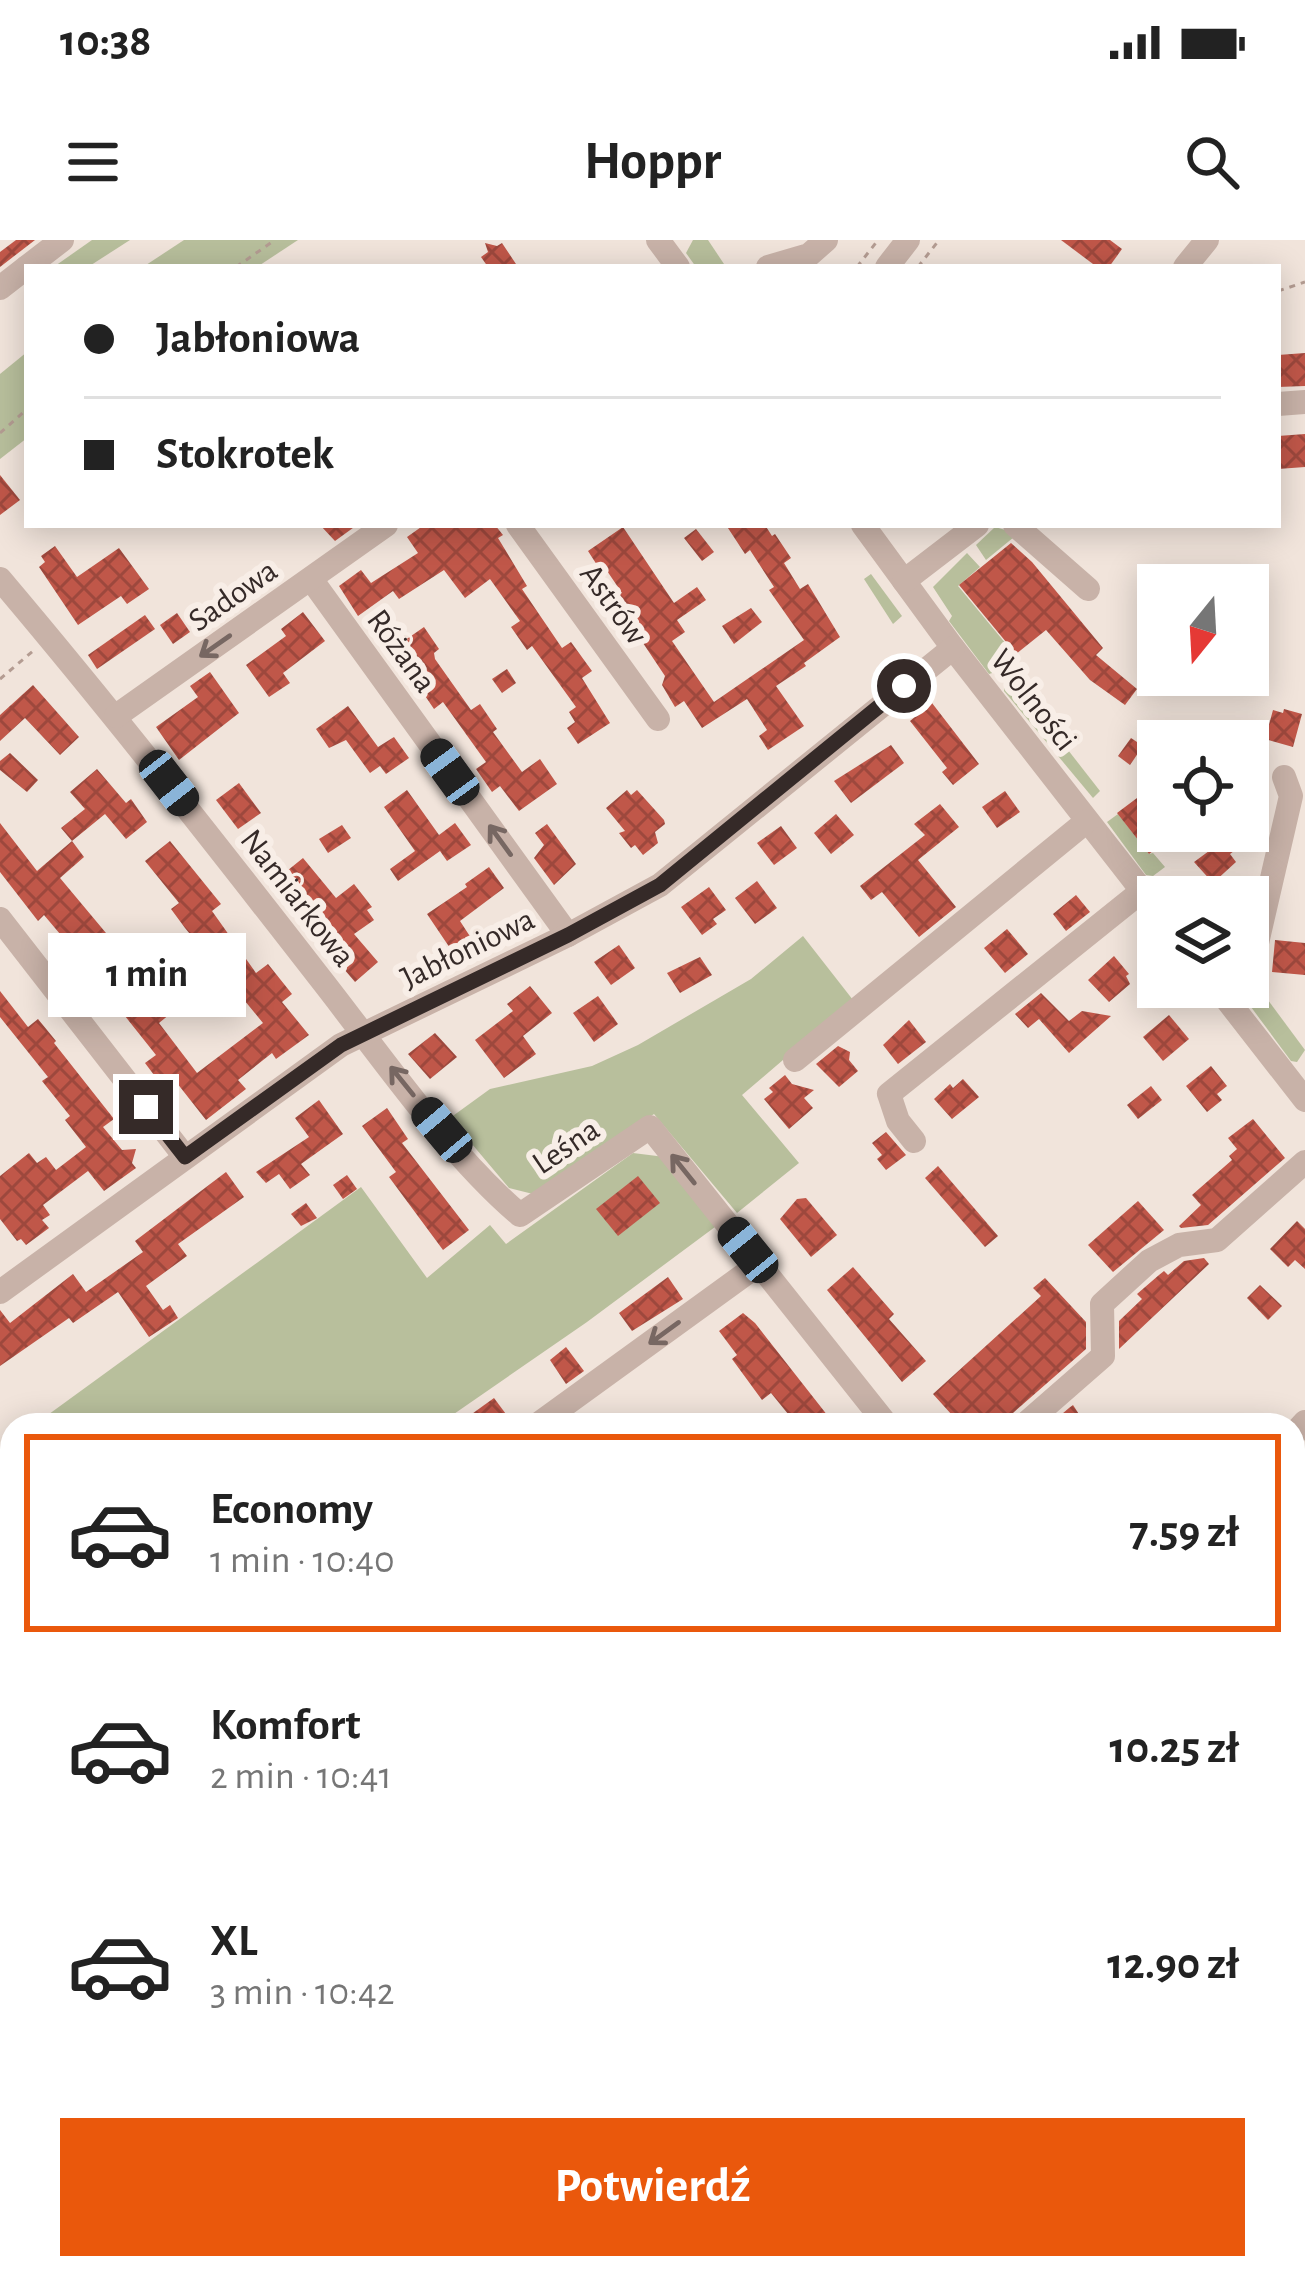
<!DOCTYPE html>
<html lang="pl">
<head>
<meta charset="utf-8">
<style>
	body { margin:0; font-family:"Alegreya Sans",sans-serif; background:#f6f6f6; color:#222; height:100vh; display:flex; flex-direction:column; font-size:45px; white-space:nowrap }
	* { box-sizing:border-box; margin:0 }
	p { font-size:39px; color:#767676 }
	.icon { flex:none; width:66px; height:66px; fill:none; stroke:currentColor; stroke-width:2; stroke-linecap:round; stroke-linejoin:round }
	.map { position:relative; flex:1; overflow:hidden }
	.panel { position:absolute; left:0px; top:1173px; width:1305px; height:867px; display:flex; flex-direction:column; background:#fff; border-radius:36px 36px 0 0; box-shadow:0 6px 30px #0003 }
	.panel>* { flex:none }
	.hud { position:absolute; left:24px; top:24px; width:1257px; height:264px; border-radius:0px; box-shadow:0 6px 30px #0003; display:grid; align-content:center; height:264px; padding:0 60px; background:#fff }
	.needle { width:78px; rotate:198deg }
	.controls { position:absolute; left:1137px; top:324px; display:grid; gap:24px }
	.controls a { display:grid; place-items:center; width:132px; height:132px; border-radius:0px; background:#fff; box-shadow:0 6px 30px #0003; font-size:60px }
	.end { position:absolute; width:54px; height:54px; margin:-27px; border:15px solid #352a28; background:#fff; box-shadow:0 0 0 6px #fff }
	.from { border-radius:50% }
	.bubble { position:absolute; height:84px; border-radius:0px; background:#fff; box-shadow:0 6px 30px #0003; font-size:39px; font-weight:700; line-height:84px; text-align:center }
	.car { position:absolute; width:36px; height:72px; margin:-36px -18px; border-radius:15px; box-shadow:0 0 9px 3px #0007; background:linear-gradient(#222 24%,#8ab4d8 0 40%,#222 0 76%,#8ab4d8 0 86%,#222 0) }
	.hud b { display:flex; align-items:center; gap:42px; height:114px; font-size:45px }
	.hud b+b { border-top:3px solid #e0e0e0 }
	.hud i { width:30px; height:30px; background:#222 }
	ul { padding:21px 0 0; list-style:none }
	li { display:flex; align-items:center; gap:36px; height:198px; margin:0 24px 18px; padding:0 36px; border:6px solid transparent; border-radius:0px }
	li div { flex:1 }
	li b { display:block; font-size:45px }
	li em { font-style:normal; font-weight:700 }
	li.current { border-color:#ea580c }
	li>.icon { width:108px; height:108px; stroke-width:1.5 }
	.primary-button { display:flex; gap:24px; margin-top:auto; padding:24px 60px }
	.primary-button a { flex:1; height:138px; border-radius:0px; background:#ea580c; color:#fff; font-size:48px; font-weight:700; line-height:138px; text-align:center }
	.status { display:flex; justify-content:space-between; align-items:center; height:84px; padding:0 60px; background:#fff; direction:ltr }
	.status svg { height:33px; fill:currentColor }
	header { display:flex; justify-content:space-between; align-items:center; height:156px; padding:0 60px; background:#fff; font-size:54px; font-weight:700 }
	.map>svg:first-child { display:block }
	.green { fill:#b8bf9c }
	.forest { fill:url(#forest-crowns) }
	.wetland { fill:url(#wetland-marsh) }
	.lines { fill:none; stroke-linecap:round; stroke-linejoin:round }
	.stream { stroke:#7caca8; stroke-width:6 }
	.building { fill:url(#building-cross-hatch) }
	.path { stroke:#b49c92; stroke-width:3; stroke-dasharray:6 6; stroke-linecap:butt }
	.minor { stroke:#c8b2a8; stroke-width:24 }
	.oneway { stroke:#776762 }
	.route { stroke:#352a28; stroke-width:15 }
	.labels { text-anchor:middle; stroke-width:12; stroke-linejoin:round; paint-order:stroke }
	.street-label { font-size:33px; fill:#352a28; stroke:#f8eee7 }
</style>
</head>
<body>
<div class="status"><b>10:38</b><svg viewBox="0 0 49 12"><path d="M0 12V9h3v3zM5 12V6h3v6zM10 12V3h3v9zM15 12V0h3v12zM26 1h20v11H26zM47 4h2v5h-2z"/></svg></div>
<header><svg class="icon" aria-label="menu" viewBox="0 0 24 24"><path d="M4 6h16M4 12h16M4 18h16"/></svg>Hoppr<svg class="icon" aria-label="search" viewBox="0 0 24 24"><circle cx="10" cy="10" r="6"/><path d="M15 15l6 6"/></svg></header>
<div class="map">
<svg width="1305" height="2038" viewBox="0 0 1305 2038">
	<defs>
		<pattern id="forest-crowns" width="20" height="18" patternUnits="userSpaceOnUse" patternTransform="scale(3)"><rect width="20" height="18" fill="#b8bf9c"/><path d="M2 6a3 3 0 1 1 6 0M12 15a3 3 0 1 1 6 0" fill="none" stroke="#969b7f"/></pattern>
		<pattern id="wetland-marsh" width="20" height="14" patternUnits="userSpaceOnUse" patternTransform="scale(3)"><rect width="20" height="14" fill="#b8bf9c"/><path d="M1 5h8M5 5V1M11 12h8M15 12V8" fill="none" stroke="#969b7f"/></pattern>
		<pattern id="building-cross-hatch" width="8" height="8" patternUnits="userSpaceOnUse" patternTransform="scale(3)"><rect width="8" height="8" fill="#c05749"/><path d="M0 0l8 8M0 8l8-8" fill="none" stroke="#9d483d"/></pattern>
	</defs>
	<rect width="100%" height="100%" fill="#f1e4db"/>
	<g class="green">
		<polygon points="92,0 130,0 88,27 55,26"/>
		<polygon points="184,0 298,0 257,27 143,27"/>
		<polygon points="693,0 708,0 726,27 696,27 686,13"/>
		<polygon points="27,112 27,198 0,219 0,134"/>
		<polygon points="995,287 1009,291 1014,297 986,320 976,305"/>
		<polygon points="967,313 980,327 958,346 1016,416 1008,422 1012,427 989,434 949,381 952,376 933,347"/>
		<polygon points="871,334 902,376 893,384 864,339"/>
		<polygon points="1015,442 1100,551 1093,558 1004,451 1004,445"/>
		<polygon points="1118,574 1149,614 1153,613 1165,627 1153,636 1146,635 1107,582"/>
		<polygon points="803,696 853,760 742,855 799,923 737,973 654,874 537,955 509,948 450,878 490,849 592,826 638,805 751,739"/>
		<polygon points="1262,752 1305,810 1297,822 1291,821 1251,767"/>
		<polygon points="633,913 665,917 719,984 587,1082 438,1185 34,1185 361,947 427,1038 490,985 506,1004"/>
		<polygon points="12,1200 12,1467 0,1458 0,1209"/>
	</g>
	<g class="forest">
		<polygon points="0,1458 12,1467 12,1533 0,1529"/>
		<polygon points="0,1570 12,1574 12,2028 1293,2028 1293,1921 1305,1921 1305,2038 0,2038"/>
		<polygon points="1293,1708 1305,1717 1305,1861 1293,1866"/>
	</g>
	<polygon class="wetland" points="0,1752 12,1777 12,2028 199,2028 205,2034 199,2038 0,2038"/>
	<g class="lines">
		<g class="stream">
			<polyline points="0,1972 12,1978"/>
			<polyline points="105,2028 123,2038"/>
			<polyline points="0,2029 4,2038"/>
		</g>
	</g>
	<g class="building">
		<polygon points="16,0 35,0 0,27 0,12"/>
		<polygon points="1061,0 1110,0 1122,9 1109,27 1097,27"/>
		<polygon points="485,3 497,6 502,3 518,27 488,27 481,17 488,12"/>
		<polygon points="1305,113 1305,146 1278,147 1278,115"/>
		<polygon points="1305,194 1305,227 1278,229 1278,196"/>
		<polygon points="0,235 20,260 0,275"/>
		<polygon points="320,285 357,285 335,301"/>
		<polygon points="424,285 495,285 503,295 498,298 527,346 522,349 562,408 571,402 592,431 582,438 610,483 578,504 567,488 575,482 569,472 576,467 532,406 527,410 511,387 520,381 490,339 465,358 444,330 399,359 393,351 358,376 339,346 361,330 371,343 418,313 407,297"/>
		<polygon points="726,285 765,285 772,296 775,294 791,318 784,323 800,349 808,344 840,397 804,423 806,426 776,446 804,486 768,510 759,496 767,490 747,459 702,488 684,461 675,467 662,445 665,436 635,391 640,387 618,355 622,353 601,322 597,325 588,311 623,287 674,363 697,347 706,360 677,380 685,392 672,401 714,462 804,400 769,350 774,347 750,310 745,314"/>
		<polygon points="696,289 714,312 702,321 684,298"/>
		<polygon points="1011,303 1032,322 1103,408 1096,415 1137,449 1125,465 1090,440 1046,390 1016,414 959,345"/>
		<polygon points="55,306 77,337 119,308 149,349 127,364 121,356 78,385 39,327 45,322 41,316"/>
		<polygon points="751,368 762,382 734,404 722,386"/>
		<polygon points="303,372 325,401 283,433 290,443 269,457 246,425 286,396 281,389"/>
		<polygon points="177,373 190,392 173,404 160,385"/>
		<polygon points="145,375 155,389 97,429 88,415"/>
		<polygon points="424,387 439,409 434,413 435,419 471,470 480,464 497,489 493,492 522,532 540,519 557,544 519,571 500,546 492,552 476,529 486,522 443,462 434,469 419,447 427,441 401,403"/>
		<polygon points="507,429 516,443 502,453 492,439"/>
		<polygon points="210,432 239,473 179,520 156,487 198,457 190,446"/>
		<polygon points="33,445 79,497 60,515 25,478 0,501 0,475"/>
		<polygon points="932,463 979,524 953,545 942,532 947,528 910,481"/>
		<polygon points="348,466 378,507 394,497 409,518 386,534 380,526 370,533 346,500 329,508 316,489"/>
		<polygon points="1284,469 1302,474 1293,507 1265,499 1273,470 1283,473"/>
		<polygon points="1131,498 1143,506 1130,525 1118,516"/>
		<polygon points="891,505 904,523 851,563 834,541"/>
		<polygon points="10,513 38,540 27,552 0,530 0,521"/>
		<polygon points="97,529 126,563 131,559 147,582 126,599 105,574 72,601 61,588 85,569 70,552"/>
		<polygon points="239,543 261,573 238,589 216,560"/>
		<polygon points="407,550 439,595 455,583 471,605 447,621 440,611 398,641 390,629 415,611 384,567"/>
		<polygon points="627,550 631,555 637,550 664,580 665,584 655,592 658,603 643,615 635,605 631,608 619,593 625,591 606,568"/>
		<polygon points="1005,551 1020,572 997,588 982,567"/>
		<polygon points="1141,555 1158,578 1158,591 1179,591 1149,614 1117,573"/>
		<polygon points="940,564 959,587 918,620 956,667 919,697 882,652 871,660 860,646 925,595 914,584"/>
		<polygon points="836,574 854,595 831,614 814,593"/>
		<polygon points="0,583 37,631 72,601 84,617 60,638 106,693 97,701 123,733 155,707 158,711 164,706 181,727 151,751 170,774 159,783 197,833 263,783 185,688 171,669 179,663 145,621 170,601 221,664 212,671 256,733 268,724 292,754 282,762 309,795 276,819 272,813 238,840 246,849 206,880 173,838 163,847 145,823 156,815 109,756 100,763 81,740 92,732 44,675 38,681 0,632"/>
		<polygon points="547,584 576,624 554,645 534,618 544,605 535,593"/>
		<polygon points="342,585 351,598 328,613 319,599"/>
		<polygon points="781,586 797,608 774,625 757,603"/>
		<polygon points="1224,600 1234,611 1230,614 1236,622 1213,643 1194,622"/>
		<polygon points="303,618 336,658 354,644 372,667 367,670 374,680 354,694 378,722 355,742 338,722 348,713 307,663 301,668 277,639"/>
		<polygon points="489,627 504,648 460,681 473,701 454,714 427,674 467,647 465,644"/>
		<polygon points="757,641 777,668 755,684 735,658"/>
		<polygon points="709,647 726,670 713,679 717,684 702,695 681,667"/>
		<polygon points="1076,655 1090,672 1066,691 1053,674"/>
		<polygon points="1007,689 1028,714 1005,733 984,708"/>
		<polygon points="1275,700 1305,703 1305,735 1272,732"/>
		<polygon points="619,705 635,728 611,745 594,722"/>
		<polygon points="1114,716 1129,734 1126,736 1130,744 1109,762 1088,740"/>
		<polygon points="700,717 712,735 680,753 667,733"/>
		<polygon points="530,746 552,773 523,796 536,814 504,838 475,800 513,771 507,764"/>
		<polygon points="0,751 28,787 38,779 56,801 54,803 114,879 103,887 122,910 136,909 132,923 136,928 104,951 88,931 43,965 50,975 42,980 49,988 26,1005 21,999 17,1001 0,979 0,936 29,913 37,923 46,917 56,930 86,907 65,880 70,876 42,841 48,837 0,777"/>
		<polygon points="1041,753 1069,781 1082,771 1111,776 1069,813 1039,779 1028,788 1015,774"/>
		<polygon points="598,756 618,784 594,802 573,773"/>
		<polygon points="1169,775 1189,799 1163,821 1143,797"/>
		<polygon points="909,780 926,802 898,824 883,805"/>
		<polygon points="435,793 457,817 430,839 408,814"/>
		<polygon points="838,806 850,812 849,820 858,831 839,847 816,824"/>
		<polygon points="1211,826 1227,846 1217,854 1222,860 1207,872 1186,846"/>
		<polygon points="785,835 792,844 814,850 804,858 813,868 789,889 764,859 773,852 769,848"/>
		<polygon points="963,839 979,857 952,879 934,859 950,844 953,848"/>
		<polygon points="1151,846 1162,860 1138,879 1127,865"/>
		<polygon points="319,860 343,894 301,924 310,935 290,949 279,934 266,943 256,932 309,897 295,878"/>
		<polygon points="387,868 408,899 402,903 469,990 443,1010 389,937 396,932 362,886"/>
		<polygon points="1253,879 1285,918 1208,985 1181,988 1179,986 1201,965 1192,955 1232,920 1229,916 1237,909 1228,898"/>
		<polygon points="886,892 906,915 886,930 877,919 882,915 872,903"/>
		<polygon points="938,926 998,996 985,1007 925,938"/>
		<polygon points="226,932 244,957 178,1004 187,1016 146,1046 163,1070 170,1065 178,1078 149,1097 118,1052 73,1083 69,1078 0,1126 0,1070 10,1083 73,1034 86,1052 143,1012 135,1001"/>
		<polygon points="347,935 357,949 343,959 333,945"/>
		<polygon points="638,936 660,963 618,996 596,969"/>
		<polygon points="806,958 837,995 811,1017 780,979 797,959"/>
		<polygon points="1138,961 1164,990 1113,1032 1088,1005"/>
		<polygon points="306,963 317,978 301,986 291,974"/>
		<polygon points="1297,981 1305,989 1305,1029 1295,1020 1288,1027 1270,1009"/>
		<polygon points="1204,1018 1209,1024 1119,1109 1119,1081 1142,1059 1137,1054 1159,1035 1164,1031 1168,1035 1184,1021"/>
		<polygon points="853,1027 894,1074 889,1079 926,1121 902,1142 827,1050"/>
		<polygon points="668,1037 683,1059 632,1091 619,1073"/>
		<polygon points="1045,1038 1086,1082 1086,1109 1013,1173 1007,1185 961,1185 933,1154 1041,1056 1033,1048"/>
		<polygon points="1260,1045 1282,1066 1268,1080 1247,1058"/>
		<polygon points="743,1073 755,1083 835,1185 797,1185 771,1153 762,1160 732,1119 737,1115 719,1091"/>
		<polygon points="566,1107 584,1131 566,1144 550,1120"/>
		<polygon points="494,1158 514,1185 476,1185 469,1176"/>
		<polygon points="1073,1165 1086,1185 1049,1185 1069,1168"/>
	</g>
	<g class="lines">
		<g class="path">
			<polyline points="236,27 275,0"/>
			<polyline points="857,27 878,0"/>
			<polyline points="918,27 939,0"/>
			<polyline points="1278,51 1305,42"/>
			<polyline points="0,193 27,169"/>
			<polyline points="0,439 33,411"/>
			<polyline points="1152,691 1158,700"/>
			<polyline points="0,1773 12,1771"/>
			<polyline points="1293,1935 1305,1933"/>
			<polyline points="235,2028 244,2038"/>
			<polyline points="1172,2038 1181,2028"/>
		</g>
		<g class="minor">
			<polyline points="658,0 678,27"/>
			<polyline points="27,27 62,0"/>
			<polyline points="768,27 809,15 826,0"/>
			<polyline points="887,27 908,0"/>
			<polyline points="1185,27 1207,0"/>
			<polyline points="0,48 27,27"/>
			<polyline points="1278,164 1305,162"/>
			<polyline points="518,285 658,479"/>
			<polyline points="863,285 953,408 1158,671"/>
			<polyline points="1015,285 1088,349"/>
			<path d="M0,339c110,130 215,264 320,399 59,75 128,176 200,237l130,-88 237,298"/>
			<polyline points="311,339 568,695"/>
			<polyline points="904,341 977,285"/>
			<polyline points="116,476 386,285"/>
			<polyline points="0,679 185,917"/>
			<polyline points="1248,742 1291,556 1284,537"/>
			<polyline points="1217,747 1305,860"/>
			<polyline points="795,820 1087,581"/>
			<polyline points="914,901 898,881 889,854 1142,651"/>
			<polyline points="0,1052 341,805 568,695 660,645 953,408"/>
			<polyline points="537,1185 759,1024"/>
			<polyline points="1024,1185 1103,1116 1102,1064 1149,1021 1179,1005 1217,1000 1305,922"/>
			<polyline points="1293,1195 1305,1182"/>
			<polyline points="1293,1694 1305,1709"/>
		</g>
	</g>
	<defs><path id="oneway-shaft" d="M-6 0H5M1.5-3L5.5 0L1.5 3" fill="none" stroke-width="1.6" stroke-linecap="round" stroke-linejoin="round" transform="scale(3)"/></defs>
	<g class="oneway">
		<use href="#oneway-shaft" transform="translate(215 406) rotate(145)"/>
		<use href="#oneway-shaft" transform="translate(500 600) rotate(-126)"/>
		<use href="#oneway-shaft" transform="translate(402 841) rotate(-129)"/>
		<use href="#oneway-shaft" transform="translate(683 929) rotate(-129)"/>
		<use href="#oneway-shaft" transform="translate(664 1093) rotate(144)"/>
	</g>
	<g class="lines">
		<polyline class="route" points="146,867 185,917 341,805 568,695 660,645 904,446"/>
	</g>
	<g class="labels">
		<g class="street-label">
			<text transform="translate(232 354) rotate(-35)" y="12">Sadowa</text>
			<text transform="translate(615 363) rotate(54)" y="12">Astrów</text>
			<text transform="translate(403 410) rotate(54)" y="12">Różana</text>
			<text transform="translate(1035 459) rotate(52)" y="12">Wolności</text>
			<text transform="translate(299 657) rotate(52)" y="12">Namiarkowa</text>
			<text transform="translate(467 707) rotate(-26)" y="12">Jabłoniowa</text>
			<text transform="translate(565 905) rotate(-34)" y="12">Leśna</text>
		</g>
	</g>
</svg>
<div class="controls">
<a><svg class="needle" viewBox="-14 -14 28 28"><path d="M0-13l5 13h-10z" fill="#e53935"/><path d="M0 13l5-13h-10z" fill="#767676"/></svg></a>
<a><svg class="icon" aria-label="locate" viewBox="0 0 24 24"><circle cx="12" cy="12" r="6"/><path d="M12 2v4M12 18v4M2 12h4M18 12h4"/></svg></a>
<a><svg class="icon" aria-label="layers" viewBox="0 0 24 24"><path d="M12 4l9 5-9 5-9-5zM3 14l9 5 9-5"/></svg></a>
</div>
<i class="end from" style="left:904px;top:446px"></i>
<i class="end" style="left:146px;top:867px"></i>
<div class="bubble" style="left:48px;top:693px;width:198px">1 min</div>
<i class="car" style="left:450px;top:532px;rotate:324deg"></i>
<i class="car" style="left:169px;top:543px;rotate:142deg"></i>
<i class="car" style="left:442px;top:890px;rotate:320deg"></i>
<i class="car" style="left:748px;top:1010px;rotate:321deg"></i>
<div class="hud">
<b><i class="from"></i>Jabłoniowa</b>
<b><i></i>Stokrotek</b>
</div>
<section class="panel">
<ul>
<li class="current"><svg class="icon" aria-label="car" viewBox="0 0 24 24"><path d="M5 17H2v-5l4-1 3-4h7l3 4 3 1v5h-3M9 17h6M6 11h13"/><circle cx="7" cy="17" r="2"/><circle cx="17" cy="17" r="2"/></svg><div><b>Economy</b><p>1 min · 10:40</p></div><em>7.59 zł</em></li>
<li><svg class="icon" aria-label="car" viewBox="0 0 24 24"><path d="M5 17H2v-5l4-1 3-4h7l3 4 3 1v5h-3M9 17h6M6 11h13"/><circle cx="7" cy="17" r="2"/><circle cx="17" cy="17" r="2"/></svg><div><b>Komfort</b><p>2 min · 10:41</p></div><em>10.25 zł</em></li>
<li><svg class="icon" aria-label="car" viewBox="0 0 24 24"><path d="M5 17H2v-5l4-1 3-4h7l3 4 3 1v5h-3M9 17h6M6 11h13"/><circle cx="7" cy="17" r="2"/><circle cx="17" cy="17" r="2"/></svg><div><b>XL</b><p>3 min · 10:42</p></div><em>12.90 zł</em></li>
</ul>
<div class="primary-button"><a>Potwierdź</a></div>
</section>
</div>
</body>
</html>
